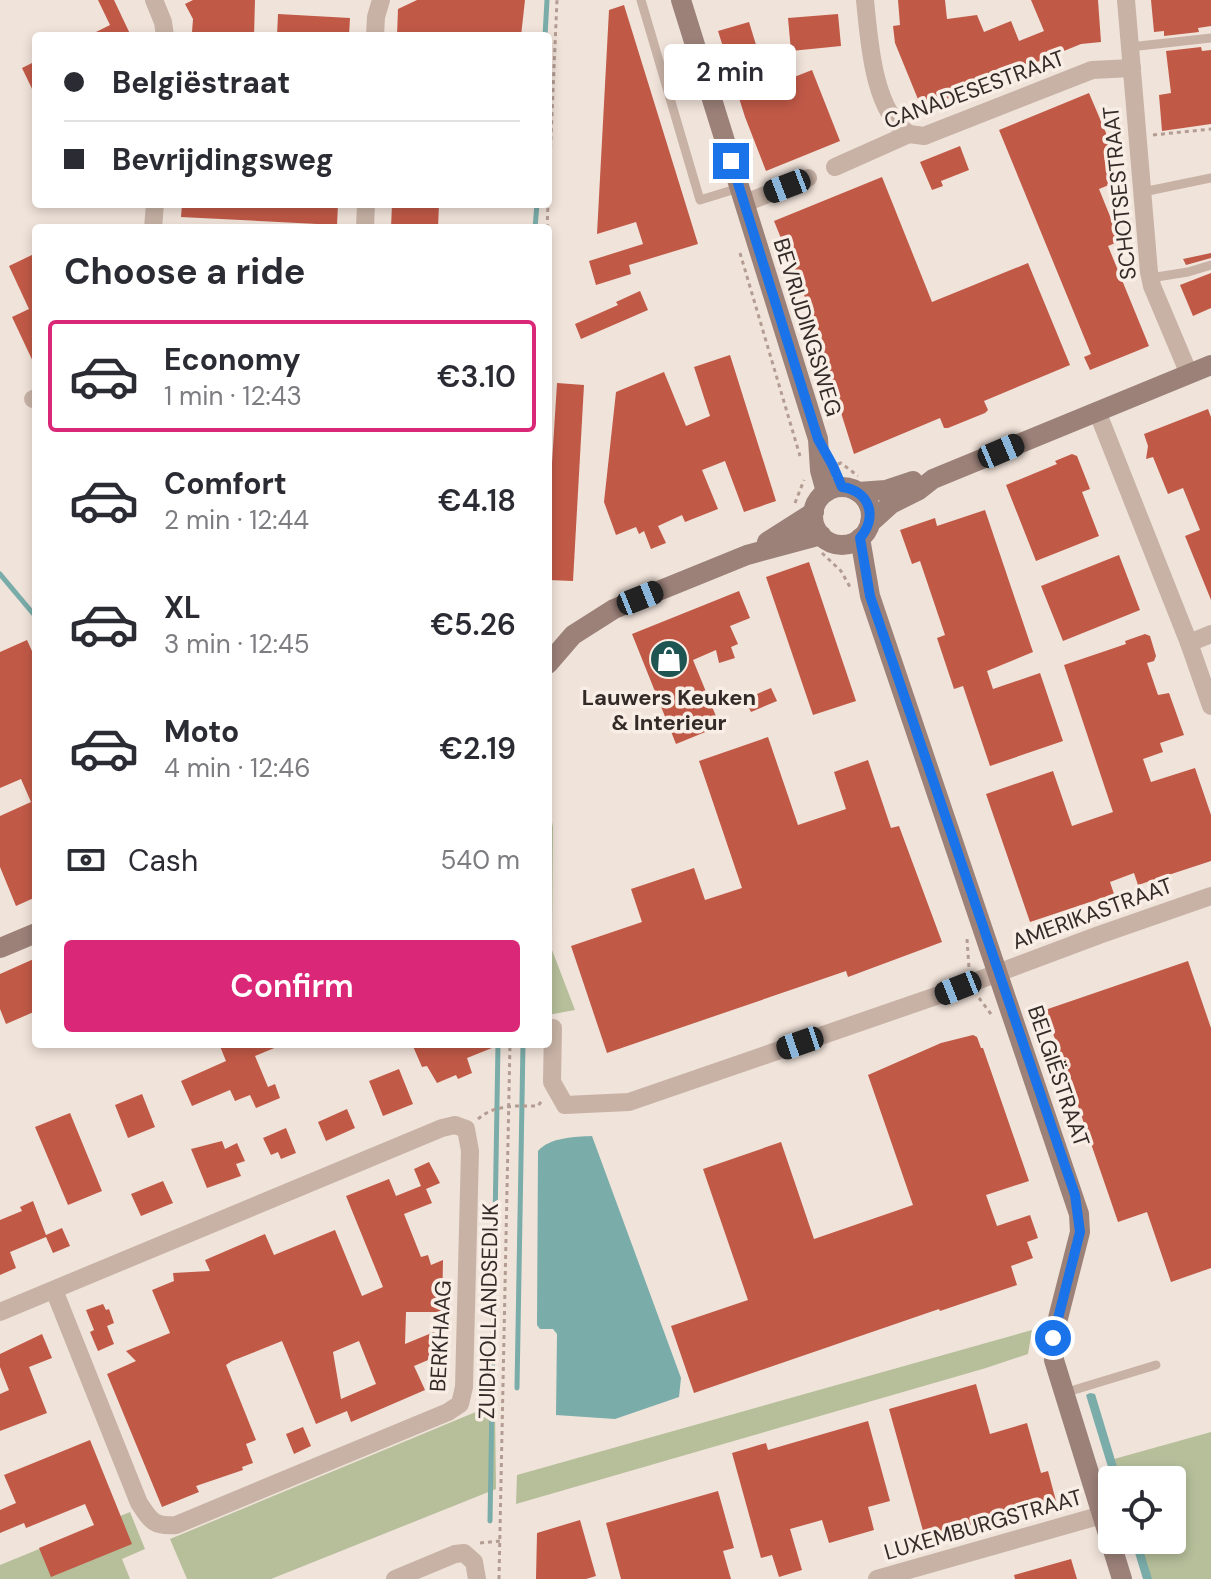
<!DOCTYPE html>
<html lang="en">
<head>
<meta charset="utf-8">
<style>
	body { margin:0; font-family:"DM Sans",sans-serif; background:#f2f2f3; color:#2b2b33; height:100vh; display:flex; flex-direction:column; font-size:30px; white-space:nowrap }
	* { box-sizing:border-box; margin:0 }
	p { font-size:26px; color:#7c7c81 }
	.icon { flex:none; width:44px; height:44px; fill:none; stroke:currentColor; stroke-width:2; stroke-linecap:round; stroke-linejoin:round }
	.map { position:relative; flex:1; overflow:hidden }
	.details { position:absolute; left:32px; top:224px; width:520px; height:824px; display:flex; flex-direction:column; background:#fff; border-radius:8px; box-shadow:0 4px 12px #0003 }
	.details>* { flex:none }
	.banner { position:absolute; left:32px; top:32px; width:520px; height:176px; border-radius:8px; box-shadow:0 4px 12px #0003; display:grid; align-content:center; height:176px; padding:0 32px; background:#fff }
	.fabs { position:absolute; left:1098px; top:1466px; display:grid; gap:16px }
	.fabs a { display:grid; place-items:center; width:88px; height:88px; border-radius:8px; background:#fff; box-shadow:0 4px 12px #0003; font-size:40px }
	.end { position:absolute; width:36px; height:36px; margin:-18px; border:10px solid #1a73e8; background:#fff; box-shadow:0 0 0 4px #fff }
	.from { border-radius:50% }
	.bubble { position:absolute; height:56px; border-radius:8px; background:#fff; box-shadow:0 4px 12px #0003; font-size:26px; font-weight:600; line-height:56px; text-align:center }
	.car { position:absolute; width:24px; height:48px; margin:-24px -12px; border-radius:10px; box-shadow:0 0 6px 2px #0007; background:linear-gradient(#222 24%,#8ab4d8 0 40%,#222 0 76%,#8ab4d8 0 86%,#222 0) }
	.banner b { display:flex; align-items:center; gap:28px; height:76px; font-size:30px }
	.banner b+b { border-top:2px solid #e1e1e2 }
	.banner i { width:20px; height:20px; background:#2b2b33 }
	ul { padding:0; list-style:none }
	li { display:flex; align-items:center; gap:24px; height:112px; margin:0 16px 12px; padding:0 16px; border:4px solid transparent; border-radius:8px }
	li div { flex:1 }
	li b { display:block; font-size:30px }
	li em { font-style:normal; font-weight:600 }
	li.current { border-color:#db2777 }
	li>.icon { width:72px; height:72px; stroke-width:1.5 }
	h2 { padding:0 32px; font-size:36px; line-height:96px }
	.pay { display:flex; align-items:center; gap:20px; height:88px; padding:0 32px; font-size:30px }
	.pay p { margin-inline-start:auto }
	.cta { display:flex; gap:16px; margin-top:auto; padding:16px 32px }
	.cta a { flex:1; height:92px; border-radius:8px; background:#db2777; color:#fff; font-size:32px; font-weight:600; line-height:92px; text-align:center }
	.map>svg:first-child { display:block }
	.green { fill:#b6bf9a }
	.water { fill:#7aaca9 }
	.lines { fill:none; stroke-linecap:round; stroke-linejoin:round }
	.stream { stroke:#7aaca9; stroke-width:5 }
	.building { fill:#c15947; fill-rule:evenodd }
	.path { stroke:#b39c91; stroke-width:3; stroke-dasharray:4 4; stroke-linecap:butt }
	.lane { stroke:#c8b2a6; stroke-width:9 }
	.street { stroke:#c8b2a6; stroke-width:18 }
	.secondary { stroke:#9b8178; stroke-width:20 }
	.route { stroke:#1a73e8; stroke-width:10 }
	.labels { text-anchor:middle; stroke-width:7; stroke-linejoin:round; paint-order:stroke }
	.street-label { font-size:22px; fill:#342a27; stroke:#f8eee6 }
	.poi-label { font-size:22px; font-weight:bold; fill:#342a27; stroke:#f8eee6 }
</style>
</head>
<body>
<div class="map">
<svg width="1211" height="1579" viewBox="0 0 1211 1579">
	<rect width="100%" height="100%" fill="#f0e3da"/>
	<g class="green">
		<polygon points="550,812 553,827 552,950 575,1010 548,1015"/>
		<polygon points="1032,1330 1028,1354 986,1368 516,1504 517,1475"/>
		<polygon points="495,1404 496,1489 271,1579 187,1579 170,1539"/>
		<polygon points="1211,1432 1211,1579 1150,1579 1139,1540 1172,1540 1172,1480 1121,1480 1114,1459"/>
		<polygon points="130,1512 145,1549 122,1559 130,1579 0,1579 0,1565"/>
	</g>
	<g class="water">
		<path d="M592,1136l89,242 -2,19 -64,22 -59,-4 1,-81 -4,-5h-13l-3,-4 1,-174c12,-14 37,-14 54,-15z"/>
		<polygon points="1090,1393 1095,1394 1121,1480 1112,1480 1086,1395"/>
		<polygon points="1131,1540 1140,1540 1152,1579 1143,1579"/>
	</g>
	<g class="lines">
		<g class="stream">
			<polyline points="545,36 547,0"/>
			<polyline points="535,228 537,204"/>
			<polyline points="0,574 36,617"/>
			<polyline points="517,1388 523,1044"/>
			<polyline points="490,1521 498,1044"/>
		</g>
	</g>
	<g class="building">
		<polygon points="98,0 114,0 131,36 88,36 110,25"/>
		<polygon points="193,0 255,0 254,36 192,32 193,19 185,4"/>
		<polygon points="417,0 525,0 521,36 397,36 398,9"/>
		<polygon points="898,0 945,0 947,19 977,15 984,32 1011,21 1019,41 1044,31 1031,0 1098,0 1101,42 1081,44 922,109 895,43 893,26 900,25"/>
		<polygon points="1151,0 1211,0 1211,26 1198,28 1199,32 1164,36 1164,31 1154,32"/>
		<polygon points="624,5 698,244 629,265 631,274 596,285 589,261 643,244 636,222 597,234 609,10"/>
		<polygon points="278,14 350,18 349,36 277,36"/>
		<polygon points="838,14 841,46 791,51 788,18"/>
		<polygon points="749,22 769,87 812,70 840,141 766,171 745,117 718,31"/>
		<polygon points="1201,47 1202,51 1211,50 1211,124 1162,131 1159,95 1171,93 1166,51"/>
		<polygon points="36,61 36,97 22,68"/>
		<polygon points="1089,93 1106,133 1114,183 1099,189 1120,241 1108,246 1149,346 1090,370 1084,357 1091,354 999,130"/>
		<polygon points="960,146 969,170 941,181 943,186 932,190 920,162"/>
		<polygon points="882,177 932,302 1028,263 1070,365 984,401 988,410 985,413 948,428 944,428 940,418 854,454 820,346 824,344 774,221"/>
		<polygon points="182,204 338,204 337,225 181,217"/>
		<polygon points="392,204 439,204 438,228 391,228"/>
		<polygon points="36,253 36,368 12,317 29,309 9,266"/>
		<polygon points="1211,253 1211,258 1186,265 1183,259"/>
		<polygon points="1211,273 1211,308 1193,316 1180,285"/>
		<polygon points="640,291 648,310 581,339 575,324 618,305 616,302"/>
		<polygon points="730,355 776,501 744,512 725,461 702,470 718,509 685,522 682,515 658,526 666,543 651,549 644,531 639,534 636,527 616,535 604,502 616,392 664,372 686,426 710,416 694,367"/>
		<polygon points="557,383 584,385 573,581 548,580 548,528"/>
		<polygon points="1208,409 1211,417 1211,600 1185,536 1200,530 1183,488 1168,494 1153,457 1146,459 1148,446 1144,434"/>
		<polygon points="1072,454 1077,456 1090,489 1082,492 1099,536 1036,561 1006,485 1057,464 1055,461"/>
		<polygon points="985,510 1033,652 987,671 993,689 1040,673 1063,741 990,766 963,686 954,689 937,638 945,635 920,561 912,564 900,530 935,518 937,526"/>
		<polygon points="1119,555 1140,610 1063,641 1041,586"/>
		<polygon points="809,562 856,701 813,715 766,577"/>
		<polygon points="739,591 750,618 730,626 738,644 731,647 735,658 719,663 716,650 693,660 720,726 676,744 632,634"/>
		<polygon points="1145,634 1150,636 1156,656 1154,661 1147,663 1158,695 1169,693 1184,735 1160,743 1163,752 1143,759 1151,782 1195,768 1211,815 1211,861 1138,885 1134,873 1110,882 1114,894 1030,922 986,794 1053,771 1072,826 1113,812 1064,665 1126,644 1125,641"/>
		<polygon points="27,640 36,660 36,897 16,906 0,867 0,816 31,802 21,779 0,788 0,652"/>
		<polygon points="771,688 777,701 751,712 745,699"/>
		<polygon points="768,737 798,825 846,809 834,772 868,760 891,828 899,826 942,942 848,977 846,971 607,1053 571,946 642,922 631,889 694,868 705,900 742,888 699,761"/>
		<polygon points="36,958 36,1011 6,1024 0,1009 0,974"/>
		<polygon points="1188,961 1211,1028 1211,1268 1171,1282 1147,1212 1118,1222 1045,1010"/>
		<polygon points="973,1035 977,1037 981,1048 983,1048 1029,1181 986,1195 997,1226 1030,1215 1038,1238 1027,1242 1033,1258 1011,1266 1017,1285 940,1311 939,1309 694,1393 671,1326 748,1300 703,1169 781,1142 814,1239 913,1205 868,1075 941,1043"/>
		<polygon points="219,1044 284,1044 255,1056 268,1087 275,1084 280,1098 256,1108 250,1095 235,1101 230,1090 192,1106 181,1081 226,1061"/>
		<polygon points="412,1044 502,1044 467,1058 472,1073 458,1079 456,1075 437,1083 427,1066 422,1067"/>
		<polygon points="399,1069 413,1104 383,1116 369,1081"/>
		<polygon points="142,1094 155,1127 128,1138 115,1105"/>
		<polygon points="347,1109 355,1128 326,1141 318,1122"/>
		<polygon points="70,1113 102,1191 68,1205 35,1127"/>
		<polygon points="286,1128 296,1153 281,1159 278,1152 271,1155 263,1138"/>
		<polygon points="222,1141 225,1149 237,1143 245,1161 236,1164 241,1176 207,1188 191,1149"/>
		<path d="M429,1162l11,21 -14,6 6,14 -28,11 17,43 7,-2 3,10 12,-5 -1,52h-36l-1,32 29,-12 6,15 -3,1 3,7 -26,11 11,24 -74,32 -4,-11 -31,13 -34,-83 -50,20 -6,4 30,75 -10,4 7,19 -11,4 1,3 -47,16 3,6 -37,15 -55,-133 29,-13 -10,-10 44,-18 -18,-43 22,-9 -1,-8 37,-2 -5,-11 60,-26 9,21 61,-25 27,66 21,-9 -37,-91 43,-17 7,17 25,-10 -7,-17zM359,1341l17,43 -35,15 -8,-47z"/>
		<polygon points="163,1181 173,1203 141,1216 131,1194"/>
		<polygon points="33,1201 46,1235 62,1228 70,1246 53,1253 46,1237 10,1252 16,1268 0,1275 0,1220 22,1211 20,1207"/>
		<polygon points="103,1304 106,1310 109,1309 114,1323 107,1326 114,1344 98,1351 90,1332 94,1330 86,1310"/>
		<polygon points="42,1334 52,1358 29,1367 47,1413 0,1431 0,1394 9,1390 0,1367 0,1354"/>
		<polygon points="976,1384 990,1434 1027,1423 1041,1473 1048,1471 1056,1501 1052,1502 1052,1507 1021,1510 925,1538 889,1409"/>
		<polygon points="868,1421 890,1501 868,1507 874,1530 829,1543 822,1520 790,1529 802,1570 779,1577 772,1555 761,1558 732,1453 766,1443 768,1450"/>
		<polygon points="303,1427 311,1446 294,1454 286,1434"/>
		<polygon points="90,1440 132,1544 51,1577 39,1548 94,1525 85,1504 26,1528 24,1523 0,1533 0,1510 16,1503 4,1475"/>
		<polygon points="718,1491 734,1548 723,1551 731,1579 621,1579 606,1523"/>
		<polygon points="580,1520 596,1576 586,1579 536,1579 537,1533"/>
		<polygon points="1071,1559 1077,1579 1015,1579 1014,1575"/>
	</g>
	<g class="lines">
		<g class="path">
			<polyline points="1153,135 1211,129"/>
			<polyline points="547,228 557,0"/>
			<polyline points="740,253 800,456"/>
			<polyline points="838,464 841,463 858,476"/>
			<polyline points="795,503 804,480"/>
			<polyline points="822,553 841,571 850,587"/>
			<polyline points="967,939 969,968"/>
			<polyline points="979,998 991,1014"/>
			<path d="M478,1119c17,-15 39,-13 60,-13l5,-7"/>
			<polyline points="480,1543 500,1541"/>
			<polyline points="499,1579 510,1044"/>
		</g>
		<g class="lane">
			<polyline points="641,0 700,200 739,188"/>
			<polyline points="1130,47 1211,38"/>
			<polyline points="1143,192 1211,178"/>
			<polyline points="1150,278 1188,272 1211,265"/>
			<polyline points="1064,1393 1156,1365"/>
		</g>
		<g class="street">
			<polyline points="154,0 163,22 165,36"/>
			<path d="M865,0c4,39 8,112 44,134"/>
			<polyline points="1126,0 1149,272 1152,286 1189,374"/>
			<polyline points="375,36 376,17 381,0"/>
			<polyline points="835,167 909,134 924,136 1092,70 1132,68"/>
			<polyline points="745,203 808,178"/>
			<polyline points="153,228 155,204"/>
			<polyline points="365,228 366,204"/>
			<polyline points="33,399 36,398"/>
			<polyline points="1097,411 1189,643 1211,706"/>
			<polyline points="1189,643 1211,634"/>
			<polyline points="553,1028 552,1082 565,1105 629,1102 942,994 1099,935 1211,896"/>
			<path d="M0,1312l442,-184 13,-3 11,4 4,22 -6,236 -4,17 -12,8 -272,113c-22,2 -25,-4 -37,-22l-85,-213"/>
			<polyline points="395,1579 455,1554 464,1553 474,1562 477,1579"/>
			<polyline points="877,1579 1102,1515"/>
		</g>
		<g class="secondary">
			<polyline points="681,0 818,439 820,470 826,492"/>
			<circle cx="842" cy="516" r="29"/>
			<polyline points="858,492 886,490 913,481"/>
			<polyline points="870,523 891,504 919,490 933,479 1211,365"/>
			<polyline points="860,538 870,596 1079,1214 1080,1232 1053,1338 1054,1360 1122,1579"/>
			<polyline points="767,542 814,512"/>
			<polyline points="548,664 573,635 614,609 747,555 821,535"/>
			<polyline points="0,948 36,933"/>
		</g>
	</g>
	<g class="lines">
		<path class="route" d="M731,161l87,278 15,27 9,21c28,4 36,30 18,51l10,58 205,599 5,37 -27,106"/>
	</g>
	<defs>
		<g id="shop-disc" transform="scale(2)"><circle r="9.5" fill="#1e5452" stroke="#f8eee6"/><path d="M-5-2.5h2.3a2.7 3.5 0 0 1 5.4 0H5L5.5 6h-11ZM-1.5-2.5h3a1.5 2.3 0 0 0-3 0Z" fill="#fff"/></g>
	</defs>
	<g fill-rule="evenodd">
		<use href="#shop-disc" x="669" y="659"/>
	</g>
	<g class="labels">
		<g class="street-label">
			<text transform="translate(974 89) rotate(-20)" y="8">CANADESESTRAAT</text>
			<text transform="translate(1119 193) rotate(-96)" y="8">SCHOTSESTRAAT</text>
			<text transform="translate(808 327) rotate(73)" y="8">BEVRIJDINGSWEG</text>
			<text transform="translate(1092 913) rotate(-20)" y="8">AMERIKASTRAAT</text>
			<text transform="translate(1059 1076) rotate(71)" y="8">BELGIËSTRAAT</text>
			<text transform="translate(488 1311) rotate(-89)" y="8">ZUIDHOLLANDSEDIJK</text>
			<text transform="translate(440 1336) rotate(-87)" y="8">BERKHAAG</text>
			<text transform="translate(983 1524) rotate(-16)" y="8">LUXEMBURGSTRAAT</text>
		</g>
		<g class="poi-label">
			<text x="669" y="705">Lauwers Keuken<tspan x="669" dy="25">&amp; Interieur</tspan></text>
		</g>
	</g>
</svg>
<div class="fabs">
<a><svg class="icon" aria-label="locate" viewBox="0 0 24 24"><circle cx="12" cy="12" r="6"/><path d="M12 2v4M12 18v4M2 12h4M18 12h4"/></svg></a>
</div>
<i class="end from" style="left:1053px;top:1338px"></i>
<i class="end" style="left:731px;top:161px"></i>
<div class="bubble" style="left:664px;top:44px;width:132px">2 min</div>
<i class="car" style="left:787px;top:186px;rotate:249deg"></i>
<i class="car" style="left:1001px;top:451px;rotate:67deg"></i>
<i class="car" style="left:640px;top:598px;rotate:68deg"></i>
<i class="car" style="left:958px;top:988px;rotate:248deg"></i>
<i class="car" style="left:800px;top:1043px;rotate:251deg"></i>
<div class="banner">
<b><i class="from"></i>Belgiëstraat</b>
<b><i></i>Bevrijdingsweg</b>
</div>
<section class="details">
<h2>Choose a ride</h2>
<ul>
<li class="current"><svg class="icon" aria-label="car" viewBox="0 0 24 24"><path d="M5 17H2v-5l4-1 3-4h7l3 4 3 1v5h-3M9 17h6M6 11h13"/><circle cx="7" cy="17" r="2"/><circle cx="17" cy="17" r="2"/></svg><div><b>Economy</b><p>1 min · 12:43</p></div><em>€3.10</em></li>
<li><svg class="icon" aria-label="car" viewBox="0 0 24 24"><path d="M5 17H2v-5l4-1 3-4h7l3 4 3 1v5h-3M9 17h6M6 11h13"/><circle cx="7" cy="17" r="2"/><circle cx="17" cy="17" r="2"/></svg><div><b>Comfort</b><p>2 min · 12:44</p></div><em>€4.18</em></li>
<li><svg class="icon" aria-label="car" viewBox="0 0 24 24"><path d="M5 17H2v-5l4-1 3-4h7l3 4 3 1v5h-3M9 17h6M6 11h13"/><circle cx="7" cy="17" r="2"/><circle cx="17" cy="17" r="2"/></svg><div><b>XL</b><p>3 min · 12:45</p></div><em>€5.26</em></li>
<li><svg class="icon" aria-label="car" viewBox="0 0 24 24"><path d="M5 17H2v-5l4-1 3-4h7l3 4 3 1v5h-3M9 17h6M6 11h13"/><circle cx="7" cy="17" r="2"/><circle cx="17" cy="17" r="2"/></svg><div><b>Moto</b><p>4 min · 12:46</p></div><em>€2.19</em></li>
</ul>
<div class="pay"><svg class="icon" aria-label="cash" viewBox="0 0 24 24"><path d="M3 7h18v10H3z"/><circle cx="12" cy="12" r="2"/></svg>Cash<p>540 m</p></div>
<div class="cta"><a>Confirm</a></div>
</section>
</div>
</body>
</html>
